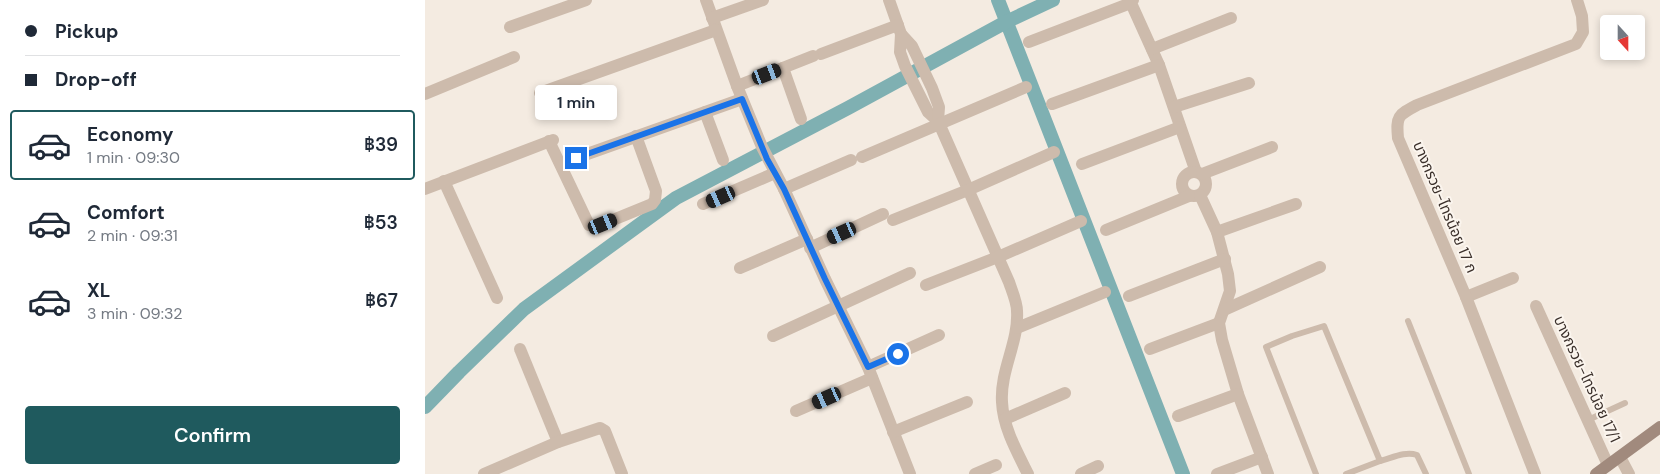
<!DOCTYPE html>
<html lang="en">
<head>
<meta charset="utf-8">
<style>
	body { margin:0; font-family:"DM Sans","Noto Sans Thai",sans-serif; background:#f2f2f3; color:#1f2937; height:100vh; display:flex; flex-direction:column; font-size:19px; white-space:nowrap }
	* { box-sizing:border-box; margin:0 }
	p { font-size:16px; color:#747a83 }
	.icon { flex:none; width:28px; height:28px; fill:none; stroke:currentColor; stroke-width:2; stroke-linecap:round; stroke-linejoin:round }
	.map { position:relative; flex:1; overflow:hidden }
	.panel { display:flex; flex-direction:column; background:#fff; width:425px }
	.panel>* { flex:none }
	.top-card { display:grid; align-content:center; height:110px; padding:0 25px; background:#fff }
	.needle { width:32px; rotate:159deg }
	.buttons { position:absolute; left:1175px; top:15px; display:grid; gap:10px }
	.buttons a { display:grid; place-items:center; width:45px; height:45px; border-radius:5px; background:#fff; box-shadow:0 2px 8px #0003; font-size:25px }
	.end { position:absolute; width:22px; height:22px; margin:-11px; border:6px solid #1a73e8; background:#fff; box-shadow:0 0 0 2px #fff }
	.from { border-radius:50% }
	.bubble { position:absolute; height:35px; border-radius:5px; background:#fff; box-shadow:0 2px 8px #0003; font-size:16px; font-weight:600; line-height:35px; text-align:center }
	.car { position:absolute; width:15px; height:30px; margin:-15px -8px; border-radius:6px; box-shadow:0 0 4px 1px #0007; background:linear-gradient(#222 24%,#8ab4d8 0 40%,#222 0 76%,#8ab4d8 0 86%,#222 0) }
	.top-card b { display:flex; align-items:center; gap:18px; height:48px; font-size:19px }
	.top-card b+b { border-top:1px solid #e0e1e3 }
	.top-card i { width:12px; height:12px; background:#1f2937 }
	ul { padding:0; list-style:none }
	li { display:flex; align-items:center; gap:15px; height:70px; margin:0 10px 8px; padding:0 15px; border:2px solid transparent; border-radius:5px }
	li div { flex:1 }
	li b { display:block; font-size:19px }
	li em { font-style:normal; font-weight:600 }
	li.current { border-color:#1f5a5e }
	li>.icon { width:45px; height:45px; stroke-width:1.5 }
	.button { display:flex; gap:10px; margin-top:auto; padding:10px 25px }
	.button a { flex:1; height:58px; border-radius:5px; background:#1f5a5e; color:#fff; font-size:20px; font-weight:600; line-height:58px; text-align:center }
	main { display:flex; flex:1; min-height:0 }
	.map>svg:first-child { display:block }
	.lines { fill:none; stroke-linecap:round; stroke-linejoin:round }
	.canal { stroke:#7fb0b2; stroke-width:14 }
	.lane { stroke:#cdbbac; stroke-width:6 }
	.street { stroke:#cdbbac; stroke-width:12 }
	.secondary { stroke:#a18a7d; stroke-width:12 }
	.route { stroke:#1a73e8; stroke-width:6 }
	.labels { text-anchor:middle; stroke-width:4; stroke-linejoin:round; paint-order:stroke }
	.street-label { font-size:15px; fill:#3b302b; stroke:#fbf5ee }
</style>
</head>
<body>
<main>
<section class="panel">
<div class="top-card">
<b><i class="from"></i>Pickup</b>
<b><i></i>Drop-off</b>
</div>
<ul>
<li class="current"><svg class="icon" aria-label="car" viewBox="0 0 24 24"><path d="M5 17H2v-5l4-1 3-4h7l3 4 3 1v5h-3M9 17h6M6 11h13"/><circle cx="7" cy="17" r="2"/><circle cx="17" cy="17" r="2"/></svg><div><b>Economy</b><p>1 min · 09:30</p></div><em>฿39</em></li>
<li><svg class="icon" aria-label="car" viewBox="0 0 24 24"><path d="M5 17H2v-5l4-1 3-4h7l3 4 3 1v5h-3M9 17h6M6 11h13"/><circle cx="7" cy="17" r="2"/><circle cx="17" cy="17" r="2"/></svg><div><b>Comfort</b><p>2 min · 09:31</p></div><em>฿53</em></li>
<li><svg class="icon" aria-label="car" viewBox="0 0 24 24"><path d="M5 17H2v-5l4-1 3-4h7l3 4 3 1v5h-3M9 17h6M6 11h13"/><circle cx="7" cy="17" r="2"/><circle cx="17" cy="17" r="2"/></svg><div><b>XL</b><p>3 min · 09:32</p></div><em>฿67</em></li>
</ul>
<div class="button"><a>Confirm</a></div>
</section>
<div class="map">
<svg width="1235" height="474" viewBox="0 0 1235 474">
	<rect width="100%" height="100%" fill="#f4ebe1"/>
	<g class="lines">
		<g class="canal">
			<polyline points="573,0 758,474"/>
			<polyline points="0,407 34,372 99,309 251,198 423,108 581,22 628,0"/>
		</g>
		<g class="lane">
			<polyline points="983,321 1044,474"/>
			<polyline points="1163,420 1200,403"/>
			<path d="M891,474l-50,-127 26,-11 32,-10 56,135c12,-3 25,-10 37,-6l9,19"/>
			<polyline points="921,474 955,461"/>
		</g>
		<g class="street">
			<polyline points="281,0 312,86 337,147 359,189 400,279 443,367 485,474"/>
			<path d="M464,0l12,34 -1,18 5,14 23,46 10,9 71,161c3,9 8,20 8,29 2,31 -17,59 -15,91 1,25 15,50 26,72"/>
			<polyline points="708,0 706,3 734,65 771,172"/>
			<polyline points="287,18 338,0"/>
			<polyline points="85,27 161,0"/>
			<polyline points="476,34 487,46 507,88 514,107 513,121"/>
			<polyline points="604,42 706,3"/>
			<polyline points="727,49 806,18"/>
			<polyline points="396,54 473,25"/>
			<polyline points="358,68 376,119"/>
			<polyline points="312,86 388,56"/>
			<polyline points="115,93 291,30"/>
			<polyline points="0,94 89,57"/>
			<polyline points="627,104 734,65"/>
			<polyline points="749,107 824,83"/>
			<polyline points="280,112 298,160"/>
			<polyline points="124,141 164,225"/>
			<polyline points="437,157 601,87"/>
			<polyline points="151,158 317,99"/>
			<polyline points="657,164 755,127"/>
			<circle cx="769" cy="184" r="12"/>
			<polyline points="777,174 847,147"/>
			<polyline points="19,181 72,298"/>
			<polyline points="0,189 128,140"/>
			<polyline points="359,189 426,160"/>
			<polyline points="775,195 792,232 803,274 805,291 794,323 797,340 813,394 843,474"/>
			<polyline points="278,204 350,173"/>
			<polyline points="468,220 543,190 629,152"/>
			<polyline points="178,224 227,204 230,200 231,191 211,136"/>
			<polyline points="681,230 764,196"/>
			<polyline points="792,232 871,204"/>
			<polyline points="385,248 458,214"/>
			<polyline points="315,268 382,239"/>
			<polyline points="501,285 573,257 656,221"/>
			<polyline points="704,296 800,259"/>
			<polyline points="1041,297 1088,278"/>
			<polyline points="1111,306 1183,465"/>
			<polyline points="799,310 895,267"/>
			<polyline points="592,328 680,292"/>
			<polyline points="348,336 485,273"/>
			<polyline points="95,349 133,442"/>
			<polyline points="725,349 794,323"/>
			<polyline points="443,367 514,335"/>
			<polyline points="371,411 447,378"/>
			<polyline points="753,416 813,394"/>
			<polyline points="580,419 640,393"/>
			<polyline points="468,432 542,402"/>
			<polyline points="1195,457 1204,474"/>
			<polyline points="59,474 133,442 175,428 180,431 197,474"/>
			<polyline points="550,474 571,465"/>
			<polyline points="656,474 673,466"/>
			<polyline points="792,474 837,457"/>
			<path d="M1110,474l-69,-177 -68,-159c-2,-22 0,-23 19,-33l159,-61 7,-12 -1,-16 -5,-16"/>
		</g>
		<polyline class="secondary" points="1171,474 1235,427"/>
	</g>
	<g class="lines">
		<polyline class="route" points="151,158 317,99 342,159 359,189 400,279 443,367 473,354"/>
	</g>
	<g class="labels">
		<g class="street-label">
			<text transform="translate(1020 207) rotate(67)" y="5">บางกรวย-ไทรน้อย 17 ก</text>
			<text transform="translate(1162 379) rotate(65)" y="5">บางกรวย-ไทรน้อย 17/1</text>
		</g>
	</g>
</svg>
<div class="buttons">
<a><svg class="needle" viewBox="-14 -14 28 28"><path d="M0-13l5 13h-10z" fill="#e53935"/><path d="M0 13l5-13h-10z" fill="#747a83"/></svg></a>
</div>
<i class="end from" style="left:473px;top:354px"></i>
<i class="end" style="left:151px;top:158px"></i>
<div class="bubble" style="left:110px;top:85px;width:82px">1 min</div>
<i class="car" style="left:342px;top:74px;rotate:69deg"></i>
<i class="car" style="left:296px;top:197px;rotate:246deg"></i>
<i class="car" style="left:178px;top:224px;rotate:68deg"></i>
<i class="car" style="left:417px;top:233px;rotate:246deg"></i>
<i class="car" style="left:402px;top:398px;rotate:246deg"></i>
</div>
</main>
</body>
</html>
